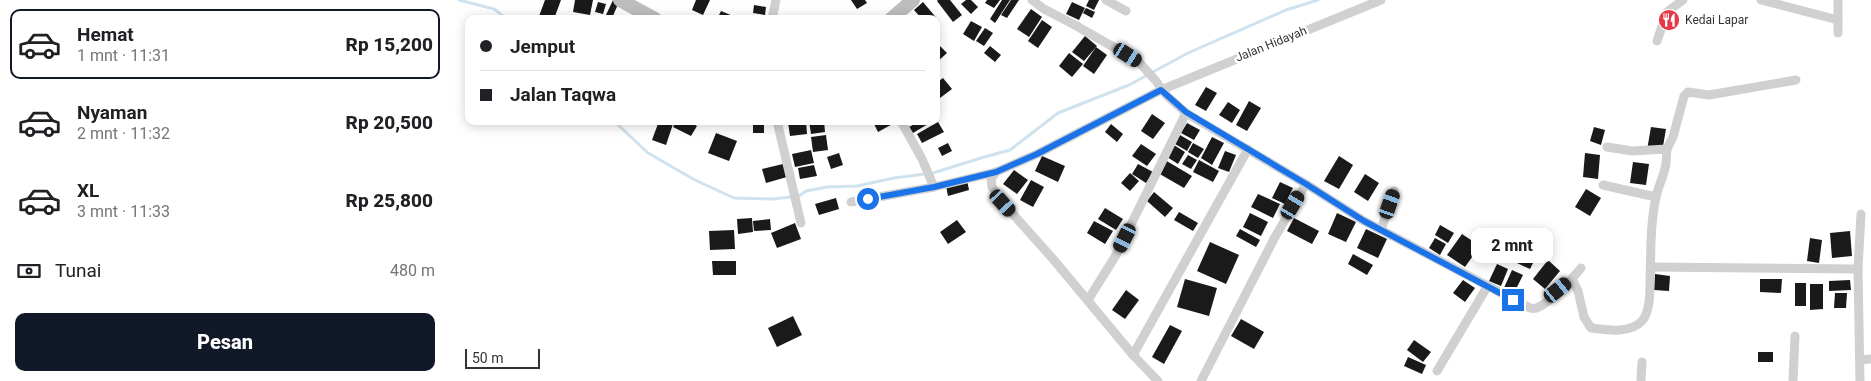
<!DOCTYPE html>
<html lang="id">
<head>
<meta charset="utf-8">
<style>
	body { margin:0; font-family:Roboto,sans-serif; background:#f6f6f6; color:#202124; height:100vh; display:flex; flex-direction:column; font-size:19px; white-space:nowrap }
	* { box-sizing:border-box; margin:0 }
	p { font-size:16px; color:#757577 }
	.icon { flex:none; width:28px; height:28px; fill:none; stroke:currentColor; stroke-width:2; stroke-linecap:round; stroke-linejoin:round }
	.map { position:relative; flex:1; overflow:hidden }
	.side { display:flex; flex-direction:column; background:#fff; width:450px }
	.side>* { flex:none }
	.hud { position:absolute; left:15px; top:15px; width:475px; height:110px; border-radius:10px; box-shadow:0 2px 12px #0003; display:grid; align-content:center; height:110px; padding:0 15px; background:#fff }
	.scale { position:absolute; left:15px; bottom:12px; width:75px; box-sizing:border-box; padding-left:5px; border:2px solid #333; border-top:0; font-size:14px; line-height:18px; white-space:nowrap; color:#333; -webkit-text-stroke:4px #fff; paint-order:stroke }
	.end { position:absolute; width:22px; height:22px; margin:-11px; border:6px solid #1a73e8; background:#fff; box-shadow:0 0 0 2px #fff }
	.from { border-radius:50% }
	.bubble { position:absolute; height:35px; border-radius:10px; background:#fff; box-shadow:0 2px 12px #0003; font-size:16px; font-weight:800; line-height:35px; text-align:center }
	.car { position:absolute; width:15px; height:30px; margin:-15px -8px; border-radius:6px; box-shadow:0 0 4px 1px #0007; background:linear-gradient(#222 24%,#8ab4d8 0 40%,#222 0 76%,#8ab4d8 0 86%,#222 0) }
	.hud b { display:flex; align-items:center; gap:18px; height:48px; font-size:19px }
	.hud b+b { border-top:1px solid #e0e0e0 }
	.hud i { width:12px; height:12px; background:#202124 }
	ul { padding:9px 0 0; list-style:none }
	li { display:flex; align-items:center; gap:15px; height:70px; margin:0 10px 8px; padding:0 5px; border:2px solid transparent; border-radius:10px }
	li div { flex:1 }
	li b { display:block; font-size:19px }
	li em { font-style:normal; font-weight:800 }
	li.active { border-color:#111827 }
	li>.icon { width:45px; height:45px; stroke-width:1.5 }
	.pay { display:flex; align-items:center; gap:12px; height:55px; padding:0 15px; font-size:19px }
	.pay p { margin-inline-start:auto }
	.primary-button { display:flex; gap:10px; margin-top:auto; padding:10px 15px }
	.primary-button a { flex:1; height:58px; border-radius:10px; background:#111827; color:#fff; font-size:20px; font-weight:800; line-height:58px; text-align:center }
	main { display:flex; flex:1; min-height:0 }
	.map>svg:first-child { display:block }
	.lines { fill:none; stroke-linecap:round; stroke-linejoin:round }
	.stream { stroke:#cfe2ee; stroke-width:3 }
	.building { fill:#1a1a1a }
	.street { stroke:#d0d0d0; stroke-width:9 }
	.secondary { stroke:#bdbdbd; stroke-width:14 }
	.route { stroke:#1a73e8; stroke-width:6 }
	.labels { text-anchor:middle; stroke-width:5; stroke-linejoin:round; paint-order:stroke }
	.poi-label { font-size:12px; fill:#333; stroke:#fff; text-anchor:start }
	.street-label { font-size:12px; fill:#333; stroke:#fff }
</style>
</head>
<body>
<main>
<section class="side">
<ul>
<li class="active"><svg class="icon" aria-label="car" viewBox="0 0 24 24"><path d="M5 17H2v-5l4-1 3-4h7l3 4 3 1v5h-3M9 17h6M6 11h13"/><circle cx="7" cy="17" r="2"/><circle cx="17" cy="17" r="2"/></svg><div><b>Hemat</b><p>1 mnt · 11:31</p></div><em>Rp 15,200</em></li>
<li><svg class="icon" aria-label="car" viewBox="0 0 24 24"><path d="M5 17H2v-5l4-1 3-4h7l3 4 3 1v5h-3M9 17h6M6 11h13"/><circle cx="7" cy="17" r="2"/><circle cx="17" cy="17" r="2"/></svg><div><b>Nyaman</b><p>2 mnt · 11:32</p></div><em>Rp 20,500</em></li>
<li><svg class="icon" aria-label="car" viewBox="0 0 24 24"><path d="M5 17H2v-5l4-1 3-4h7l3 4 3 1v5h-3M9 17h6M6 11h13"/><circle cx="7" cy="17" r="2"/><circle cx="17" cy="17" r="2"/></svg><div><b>XL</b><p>3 mnt · 11:33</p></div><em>Rp 25,800</em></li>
</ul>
<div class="pay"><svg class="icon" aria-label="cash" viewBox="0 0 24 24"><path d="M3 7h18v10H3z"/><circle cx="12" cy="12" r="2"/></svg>Tunai<p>480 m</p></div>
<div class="primary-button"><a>Pesan</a></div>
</section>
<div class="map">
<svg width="1421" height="381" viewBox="0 0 1421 381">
	<rect width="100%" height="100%" fill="#fff"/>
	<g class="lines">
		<g class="stream">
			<polyline points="9,0 44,9 57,19"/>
			<polyline points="164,121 198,153 245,180 284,198 323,199 349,196 356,191 377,187 407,186 444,178 483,173 531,158 560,150 608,113 679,85 738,53 836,10 868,0"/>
		</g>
	</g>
	<g class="building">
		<polygon points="95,0 111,0 104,19 88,19"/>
		<polygon points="125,0 143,0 140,15 123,12"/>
		<polygon points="163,0 169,2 162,18 156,15"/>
		<polygon points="246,0 260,0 253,15 242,10"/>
		<polygon points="401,0 415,0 417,3 407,9"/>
		<polygon points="488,0 500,0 512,15 503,22 487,1"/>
		<polygon points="516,0 521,0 528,7 521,14 511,4"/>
		<polygon points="537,0 550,0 544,8 535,3"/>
		<polygon points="552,0 560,0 545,23 540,19"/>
		<polygon points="561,0 569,0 557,18 551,15"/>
		<polygon points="639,0 649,0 644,10 636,6"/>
		<polygon points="148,2 156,4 153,14 145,12"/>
		<polygon points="473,2 489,21 486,23 486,19 472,19 464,10"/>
		<polygon points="622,2 635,8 629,20 616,14"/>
		<polygon points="304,5 316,7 315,15 303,13"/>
		<polygon points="636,8 645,12 642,18 633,13"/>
		<polygon points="581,9 592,17 579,37 567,29"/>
		<polygon points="271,11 283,16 281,19 267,19"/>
		<polygon points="592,20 602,27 588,48 578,41"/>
		<polygon points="521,21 532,27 524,41 513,34"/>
		<polygon points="535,28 543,33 534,46 526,41"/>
		<polygon points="635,36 647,46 634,61 622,52"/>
		<polygon points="490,46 497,53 486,63 486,49"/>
		<polygon points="540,46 551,55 545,62 534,53"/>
		<polygon points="646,47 657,55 644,74 633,66"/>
		<polygon points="619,53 633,64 622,77 609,66"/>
		<polygon points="493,78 502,89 486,101 486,83"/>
		<polygon points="756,87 767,93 756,111 745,105"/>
		<polygon points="799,101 811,108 797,131 786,125"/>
		<polygon points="778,102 790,110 782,123 769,115"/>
		<polygon points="702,114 715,123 703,139 691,131"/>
		<polygon points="209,121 224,121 216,145 202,140"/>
		<polygon points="226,121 238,121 247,126 241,136 223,127"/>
		<polygon points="356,121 357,134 340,136 338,122"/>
		<polygon points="359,121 374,121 375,132 361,134"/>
		<polygon points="425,121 448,121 428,132 423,122"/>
		<polygon points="470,121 483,121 463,133 459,127"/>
		<polygon points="488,122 494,132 472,143 467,134"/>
		<rect x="303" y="123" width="11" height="10"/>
		<polygon points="737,123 750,130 744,140 731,133"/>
		<polygon points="661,124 673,134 667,142 655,132"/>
		<polygon points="1144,127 1155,130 1151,145 1140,141"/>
		<polygon points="1201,127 1216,129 1212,152 1197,150"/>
		<polygon points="266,133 287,141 279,161 258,153"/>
		<polygon points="376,135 378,150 363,152 361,137"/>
		<polygon points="730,135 742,142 737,151 725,144"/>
		<polygon points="762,137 774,143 762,165 751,158"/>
		<polygon points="498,143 502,151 492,156 488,148"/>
		<polygon points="743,143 754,149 748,158 738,152"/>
		<polygon points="691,144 706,154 697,166 682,156"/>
		<polygon points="724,145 735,152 728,164 717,157"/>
		<polygon points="361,150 364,163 345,167 342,154"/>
		<polygon points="775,151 786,155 779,172 768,168"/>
		<polygon points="389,153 393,165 381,169 377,157"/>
		<polygon points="1135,153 1150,155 1148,179 1133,177"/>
		<polygon points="738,155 747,160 741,169 732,164"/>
		<polygon points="592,156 615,166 608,182 585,171"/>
		<polygon points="889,156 903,165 889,189 874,181"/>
		<polygon points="715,160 742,176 734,188 708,173"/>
		<polygon points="749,160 769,171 763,182 743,172"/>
		<polygon points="1183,162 1199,164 1196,185 1180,183"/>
		<polygon points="333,164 337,177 316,183 312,169"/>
		<polygon points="688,164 703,172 696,183 682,174"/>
		<polygon points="364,165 367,176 350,179 348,168"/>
		<polygon points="564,170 578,180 567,194 553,184"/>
		<polygon points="680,173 689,181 680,191 671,183"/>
		<polygon points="915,174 929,183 918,201 904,192"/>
		<polygon points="517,180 519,190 498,196 496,186"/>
		<polygon points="581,180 594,187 583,207 570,200"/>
		<polygon points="830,182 843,188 835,204 822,198"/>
		<polygon points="1136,189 1151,198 1140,216 1125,207"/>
		<polygon points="704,192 723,208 715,217 697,201"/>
		<polygon points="808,194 830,204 823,218 801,207"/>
		<polygon points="386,198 389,209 369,215 365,204"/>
		<polygon points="655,208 673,219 666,230 648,219"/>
		<polygon points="729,212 748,223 743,231 724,220"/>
		<polygon points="800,213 818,222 811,236 793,227"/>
		<polygon points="887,213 906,222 896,242 878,234"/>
		<polygon points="302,218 303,232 288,234 287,219"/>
		<polygon points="844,218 869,231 862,244 837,231"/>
		<polygon points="320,219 321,230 304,231 303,221"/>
		<polygon points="507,220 516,232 498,244 490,232"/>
		<polygon points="644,221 663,231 655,244 637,233"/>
		<polygon points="345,223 351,239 327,248 321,233"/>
		<polygon points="990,225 1004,233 998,243 985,235"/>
		<polygon points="790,229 810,240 806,247 786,236"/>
		<polygon points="916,229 937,239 928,258 907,248"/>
		<polygon points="284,230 285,249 260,250 259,231"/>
		<polygon points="1400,231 1402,256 1382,258 1380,233"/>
		<polygon points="1012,234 1030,246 1015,267 997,255"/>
		<polygon points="985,238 996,244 990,255 979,248"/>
		<polygon points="1360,238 1372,240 1369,263 1357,261"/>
		<polygon points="760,242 789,255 776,284 747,271"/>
		<polygon points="1058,244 1086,257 1080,269 1052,256"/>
		<polygon points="903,254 923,265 917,275 898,264"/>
		<polygon points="1098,260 1110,271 1095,289 1083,279"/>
		<polygon points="262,261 286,261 286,275 263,275"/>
		<polygon points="1047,264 1058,269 1051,286 1039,281"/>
		<polygon points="1062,270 1073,275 1063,295 1053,290"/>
		<polygon points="1205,274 1220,276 1219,291 1204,290"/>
		<polygon points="735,279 767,288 759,316 727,307"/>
		<polygon points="1310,279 1332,279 1331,293 1310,292"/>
		<polygon points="1013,280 1025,288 1015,302 1003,293"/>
		<polygon points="1400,280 1401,290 1379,291 1379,281"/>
		<rect x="1345" y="283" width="11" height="23"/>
		<polygon points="1360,284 1373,284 1373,309 1360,310"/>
		<polygon points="676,290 689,300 675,319 662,310"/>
		<polygon points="1385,293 1397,293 1396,308 1384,308"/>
		<polygon points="343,316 352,335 327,347 318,328"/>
		<polygon points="791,319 814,332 804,349 781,336"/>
		<polygon points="720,325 732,331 714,364 702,357"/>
		<polygon points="964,340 981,352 973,362 957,350"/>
		<rect x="1308" y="352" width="15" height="10"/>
		<polygon points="958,357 976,365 972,374 954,366"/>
	</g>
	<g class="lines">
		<g class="street">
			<path d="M582,0l12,9 29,15 65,37 18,20 10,14 20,18 120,71 58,37 164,86c2,1 5,2 8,1 10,-2 38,-31 45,-40"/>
			<polyline points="656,0 676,11"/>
			<polyline points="1311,0 1388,20"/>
			<polyline points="1388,0 1388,33"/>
			<polyline points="322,19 326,0"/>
			<polyline points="1207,41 1217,12 1233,0"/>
			<polyline points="327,121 351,223"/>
			<polyline points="451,121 472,159 484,187"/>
			<polyline points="1217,149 1223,137 1234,96 1238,92 1259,95 1346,80"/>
			<polyline points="1153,185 1206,197"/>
			<polyline points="401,202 484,187 546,172"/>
			<polyline points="931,230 944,191"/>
			<polyline points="1201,267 1408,269"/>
			<path d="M1122,279l6,12 6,26 7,11c15,2 39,6 51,-7 8,-9 8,-28 8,-40 1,-28 0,-56 6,-84 2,-10 7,-19 9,-29 2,-6 1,-13 2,-19l-35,2 -25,-4"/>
			<polyline points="638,300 666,255 736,113"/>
			<polyline points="683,355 798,149"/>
			<polyline points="1410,360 1421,359"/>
			<polyline points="987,371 1037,287"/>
			<polyline points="708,381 683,355 603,259 553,203 542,187 541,179 546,172 587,154 711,90 931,0"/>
			<polyline points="751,381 825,237 856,184"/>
			<polyline points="1191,381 1192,362"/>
			<polyline points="1343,381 1345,336"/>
			<polyline points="1410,381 1408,269 1411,214"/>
		</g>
		<g class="secondary">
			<polyline points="170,0 205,19"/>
			<polyline points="441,19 463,0"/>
		</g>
	</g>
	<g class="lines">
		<polyline class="route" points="418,199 484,187 546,172 587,154 711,90 736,112 856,184 914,221 1063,300"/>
	</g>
	<defs>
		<g id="restaurant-disc" transform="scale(1.125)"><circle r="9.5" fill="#e63946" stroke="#fff"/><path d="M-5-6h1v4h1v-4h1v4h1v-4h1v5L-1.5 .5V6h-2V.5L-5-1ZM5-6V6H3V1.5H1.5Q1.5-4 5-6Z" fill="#fff"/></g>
	</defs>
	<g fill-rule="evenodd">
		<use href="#restaurant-disc" x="1219" y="20"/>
	</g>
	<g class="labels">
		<g class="poi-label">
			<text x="1235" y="24">Kedai Lapar</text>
		</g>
		<g class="street-label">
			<text transform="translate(821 44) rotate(-22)" y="4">Jalan Hidayah</text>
		</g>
	</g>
</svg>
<div class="scale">50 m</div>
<i class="end from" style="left:418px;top:199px"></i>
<i class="end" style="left:1063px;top:300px"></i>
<div class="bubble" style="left:1021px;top:228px;width:82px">2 mnt</div>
<i class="car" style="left:678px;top:55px;rotate:122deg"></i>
<i class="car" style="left:553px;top:203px;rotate:138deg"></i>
<i class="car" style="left:940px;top:204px;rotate:19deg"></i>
<i class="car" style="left:843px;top:205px;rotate:31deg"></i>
<i class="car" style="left:675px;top:238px;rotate:207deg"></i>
<i class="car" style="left:1108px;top:290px;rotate:51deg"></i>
<div class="hud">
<b><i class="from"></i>Jemput</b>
<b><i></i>Jalan Taqwa</b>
</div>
</div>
</main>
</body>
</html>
